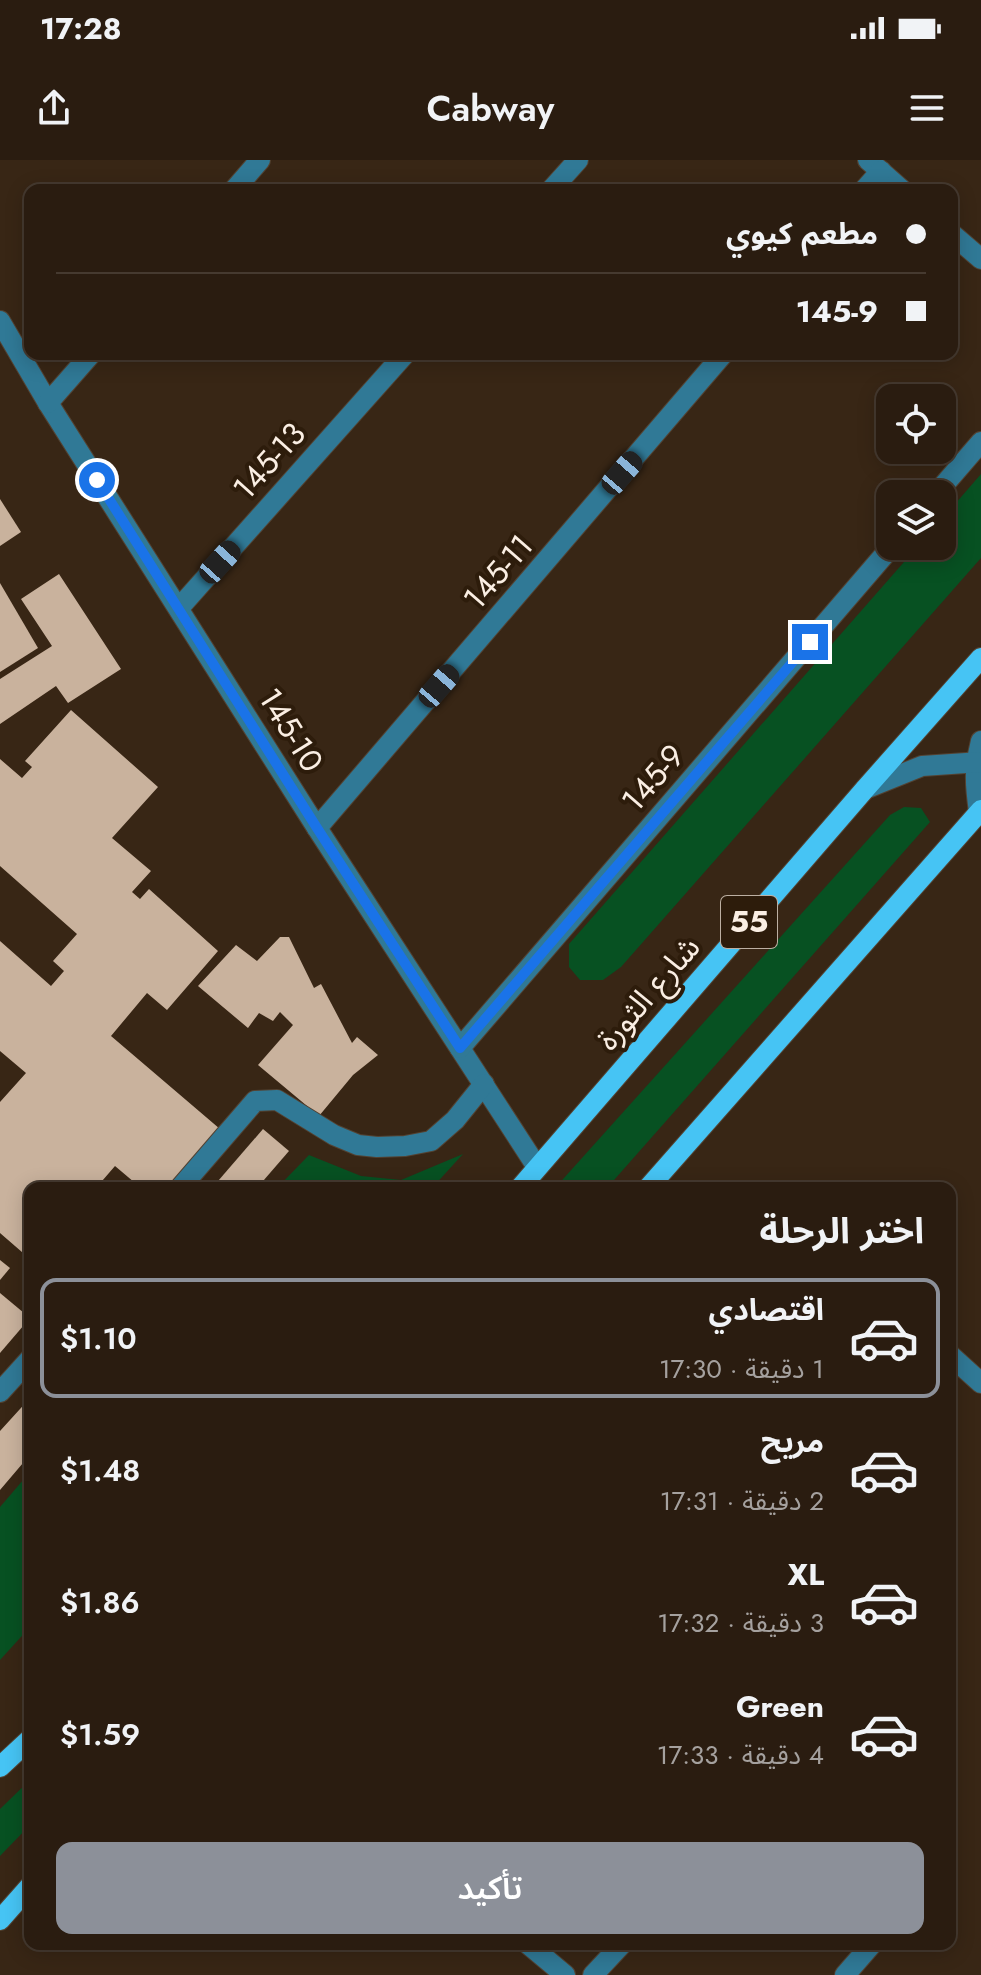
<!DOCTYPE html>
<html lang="ar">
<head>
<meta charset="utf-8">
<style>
	body { margin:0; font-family:Jost,"Noto Sans Arabic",sans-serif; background:#322519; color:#f1f3f6; direction:rtl; height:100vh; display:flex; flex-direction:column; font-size:30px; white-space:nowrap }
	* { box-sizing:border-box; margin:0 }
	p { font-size:26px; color:#a5a19f }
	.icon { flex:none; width:44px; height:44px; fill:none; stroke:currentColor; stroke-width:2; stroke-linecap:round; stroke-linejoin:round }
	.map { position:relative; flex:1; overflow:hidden; direction:ltr }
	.side { position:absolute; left:24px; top:1022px; width:932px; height:768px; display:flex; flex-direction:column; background:#2a1c10; border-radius:16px; box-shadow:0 4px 20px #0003,0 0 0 2px #463a30; direction:rtl }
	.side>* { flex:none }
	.guide { position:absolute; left:24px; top:24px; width:934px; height:176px; border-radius:16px; box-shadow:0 4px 20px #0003,0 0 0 2px #463a30; direction:rtl; display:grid; align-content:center; height:176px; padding:0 32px; background:#2a1c10 }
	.tools { position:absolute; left:876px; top:224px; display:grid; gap:16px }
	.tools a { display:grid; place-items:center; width:80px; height:80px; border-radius:16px; background:#2a1c10; box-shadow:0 4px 20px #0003,0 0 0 2px #463a30; font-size:40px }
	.end { position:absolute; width:36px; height:36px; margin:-18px; border:10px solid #1a73e8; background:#fff; box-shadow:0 0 0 4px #fff }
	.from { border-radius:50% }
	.car { position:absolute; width:24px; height:48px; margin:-24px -12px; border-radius:10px; box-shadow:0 0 6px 2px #0007; background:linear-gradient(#222 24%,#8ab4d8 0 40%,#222 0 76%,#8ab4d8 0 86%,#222 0) }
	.guide b { display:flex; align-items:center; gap:28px; height:76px; font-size:30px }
	.guide b+b { border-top:2px solid #463a30 }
	.guide i { width:20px; height:20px; background:#f1f3f6 }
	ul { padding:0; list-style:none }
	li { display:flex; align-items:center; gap:24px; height:120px; margin:0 16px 12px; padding:0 16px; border:4px solid transparent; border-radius:16px }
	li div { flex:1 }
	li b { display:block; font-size:30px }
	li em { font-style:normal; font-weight:600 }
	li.active { border-color:#8c9099 }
	li>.icon { width:72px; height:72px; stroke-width:1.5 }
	h2 { padding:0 32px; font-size:36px; line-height:96px }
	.button { display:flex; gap:16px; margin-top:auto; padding:16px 32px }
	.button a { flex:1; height:92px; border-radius:16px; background:#8c9099; color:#fff; font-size:32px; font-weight:600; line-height:92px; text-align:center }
	.status { display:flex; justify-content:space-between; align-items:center; height:56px; padding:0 40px; background:#2a1c10; direction:ltr }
	.status svg { height:22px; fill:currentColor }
	header { display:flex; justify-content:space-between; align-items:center; height:104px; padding:0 32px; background:#2a1c10; font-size:36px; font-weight:600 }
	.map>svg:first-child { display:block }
	.green { fill:#075122 }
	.building { fill:#c9b29d }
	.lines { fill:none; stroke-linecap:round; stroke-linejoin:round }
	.minor-casing { stroke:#534232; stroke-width:22 }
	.major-casing { stroke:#534232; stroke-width:22 }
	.minor { stroke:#307996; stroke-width:20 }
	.major { stroke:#46c4f4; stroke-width:20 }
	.route { stroke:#1a73e8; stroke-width:10 }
	.labels { text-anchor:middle; stroke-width:8; stroke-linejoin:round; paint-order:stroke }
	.shield { fill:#2d1c0b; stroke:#bcafa2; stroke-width:2 }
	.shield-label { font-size:30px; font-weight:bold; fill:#faeee3 }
	.street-label { font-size:32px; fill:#faeee3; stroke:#2d1c0b }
</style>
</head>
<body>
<div class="status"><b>17:28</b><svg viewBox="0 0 49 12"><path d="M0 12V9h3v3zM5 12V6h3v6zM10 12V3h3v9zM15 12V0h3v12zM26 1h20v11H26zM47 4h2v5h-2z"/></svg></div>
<header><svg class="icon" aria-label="menu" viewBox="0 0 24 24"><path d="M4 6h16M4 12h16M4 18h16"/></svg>Cabway<svg class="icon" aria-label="share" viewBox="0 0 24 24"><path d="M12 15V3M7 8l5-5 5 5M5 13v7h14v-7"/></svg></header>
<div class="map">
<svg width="981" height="1815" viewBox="0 0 981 1815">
	<rect width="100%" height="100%" fill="#382615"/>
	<g class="green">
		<polygon points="981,314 981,398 621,807 603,820 580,820 569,807 569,784 918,386 942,386 942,359"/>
		<polygon points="904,647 921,648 930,662 607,1028 555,1028 890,655"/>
		<polygon points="463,994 432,1028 277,1028 309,995 361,1016 401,1020"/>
		<polygon points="30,1312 30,1467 0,1500 0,1347"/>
		<polygon points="30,1620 30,1665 0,1696 0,1649"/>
	</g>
	<g class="building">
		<polygon points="0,339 21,372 0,386"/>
		<polygon points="59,414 121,509 68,543 56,526 0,564 0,519 52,486 21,439"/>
		<polygon points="0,423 38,488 0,512"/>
		<polygon points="71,550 158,627 112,678 151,711 132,732 140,739 149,729 218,791 167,850 147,833 111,876 220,969 169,1028 141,1028 115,1006 96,1028 30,1028 30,1099 0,1073 0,942 26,913 0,891 0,781 51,826 64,811 53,801 77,774 0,706 0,599 22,618 32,607 25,601"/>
		<polygon points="280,777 289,777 314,828 321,824 352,883 357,877 378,895 353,915 319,956 258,905 293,865 280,852 273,861 259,853 248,868 198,826 236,785 257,801"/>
		<polygon points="263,969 289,991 257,1028 212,1028"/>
		<polygon points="0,1100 10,1108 0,1120"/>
		<polygon points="0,1133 30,1158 0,1193"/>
		<polygon points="30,1238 30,1302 26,1306 23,1303 0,1330 0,1271"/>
	</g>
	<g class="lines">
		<g class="minor-casing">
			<g id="minor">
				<polyline points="868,0 902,30"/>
				<polyline points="234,30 260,0"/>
				<polyline points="551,30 578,0"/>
				<polyline points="864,30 881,11"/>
				<polyline points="952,74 981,99"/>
				<polyline points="0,161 48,243 317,668 537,1007"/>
				<polyline points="48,243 91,194"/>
				<polyline points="936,334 981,282"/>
				<polyline points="179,448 405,194"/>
				<path d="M981,581c-7,28 -6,43 -2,71l2,2"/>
				<polyline points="865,629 922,606 981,602"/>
				<polyline points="317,668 723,194"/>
				<polyline points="460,888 892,386"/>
				<polyline points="180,1028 255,941 277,940 334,975 358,985 377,987 405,986 431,981 455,960 484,924"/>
				<polyline points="950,1195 981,1223"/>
				<polyline points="0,1232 30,1199"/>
				<polyline points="528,1784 565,1815"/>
				<polyline points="593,1815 622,1784"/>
				<polyline points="845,1815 872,1784"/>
			</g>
		</g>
		<g class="major-casing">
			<g id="major">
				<polyline points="520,1028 865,629 981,498"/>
				<polyline points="648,1028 981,650"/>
				<polyline points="0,1607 30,1579"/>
				<polyline points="0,1760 30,1726"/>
			</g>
		</g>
		<use href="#minor" class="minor"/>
		<use href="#major" class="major"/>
	</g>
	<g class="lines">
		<polyline class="route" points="97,320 317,668 460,888 810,482"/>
	</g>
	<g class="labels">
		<rect class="shield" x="721" y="736" width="56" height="52" rx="6"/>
		<g class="shield-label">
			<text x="749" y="772">55</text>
		</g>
		<g class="street-label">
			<text transform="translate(269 301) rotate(-48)" y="11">145-13</text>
			<text transform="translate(498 412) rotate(-49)" y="11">145-11</text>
			<text transform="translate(291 570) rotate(58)" y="11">145-10</text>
			<text transform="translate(653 618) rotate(-49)" y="11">145-9</text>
			<text transform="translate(648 833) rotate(-49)" y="11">شارع الثورة</text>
		</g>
	</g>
</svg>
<div class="tools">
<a><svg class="icon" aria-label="locate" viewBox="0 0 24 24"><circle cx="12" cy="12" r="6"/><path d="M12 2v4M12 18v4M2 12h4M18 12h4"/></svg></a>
<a><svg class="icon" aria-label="layers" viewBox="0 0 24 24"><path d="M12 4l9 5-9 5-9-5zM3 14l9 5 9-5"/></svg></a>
</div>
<i class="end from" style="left:97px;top:320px"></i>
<i class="end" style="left:810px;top:482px"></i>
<i class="car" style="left:622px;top:313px;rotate:41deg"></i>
<i class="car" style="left:220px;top:402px;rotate:42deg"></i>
<i class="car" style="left:439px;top:526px;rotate:41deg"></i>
<div class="guide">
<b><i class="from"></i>مطعم كيوي</b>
<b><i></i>145-9</b>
</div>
<section class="side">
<h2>اختر الرحلة</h2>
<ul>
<li class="active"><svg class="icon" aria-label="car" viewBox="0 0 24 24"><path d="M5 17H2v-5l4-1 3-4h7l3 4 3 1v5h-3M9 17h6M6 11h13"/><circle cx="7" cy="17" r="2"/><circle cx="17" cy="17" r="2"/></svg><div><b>اقتصادي</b><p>1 دقيقة · 17:30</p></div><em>$1.10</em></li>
<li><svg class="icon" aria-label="car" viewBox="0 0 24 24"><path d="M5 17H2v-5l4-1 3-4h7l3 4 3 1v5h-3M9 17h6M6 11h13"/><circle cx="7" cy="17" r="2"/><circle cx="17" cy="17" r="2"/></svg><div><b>مريح</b><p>2 دقيقة · 17:31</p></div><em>$1.48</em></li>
<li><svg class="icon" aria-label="car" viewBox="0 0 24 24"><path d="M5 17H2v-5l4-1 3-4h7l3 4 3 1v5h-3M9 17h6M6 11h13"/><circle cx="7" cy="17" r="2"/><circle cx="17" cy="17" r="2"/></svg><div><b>XL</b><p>3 دقيقة · 17:32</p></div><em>$1.86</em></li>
<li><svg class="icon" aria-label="car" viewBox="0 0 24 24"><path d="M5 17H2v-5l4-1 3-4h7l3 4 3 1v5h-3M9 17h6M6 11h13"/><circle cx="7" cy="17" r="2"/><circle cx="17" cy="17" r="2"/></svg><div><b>Green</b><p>4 دقيقة · 17:33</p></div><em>$1.59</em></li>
</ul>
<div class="button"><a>تأكيد</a></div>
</section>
</div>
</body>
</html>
